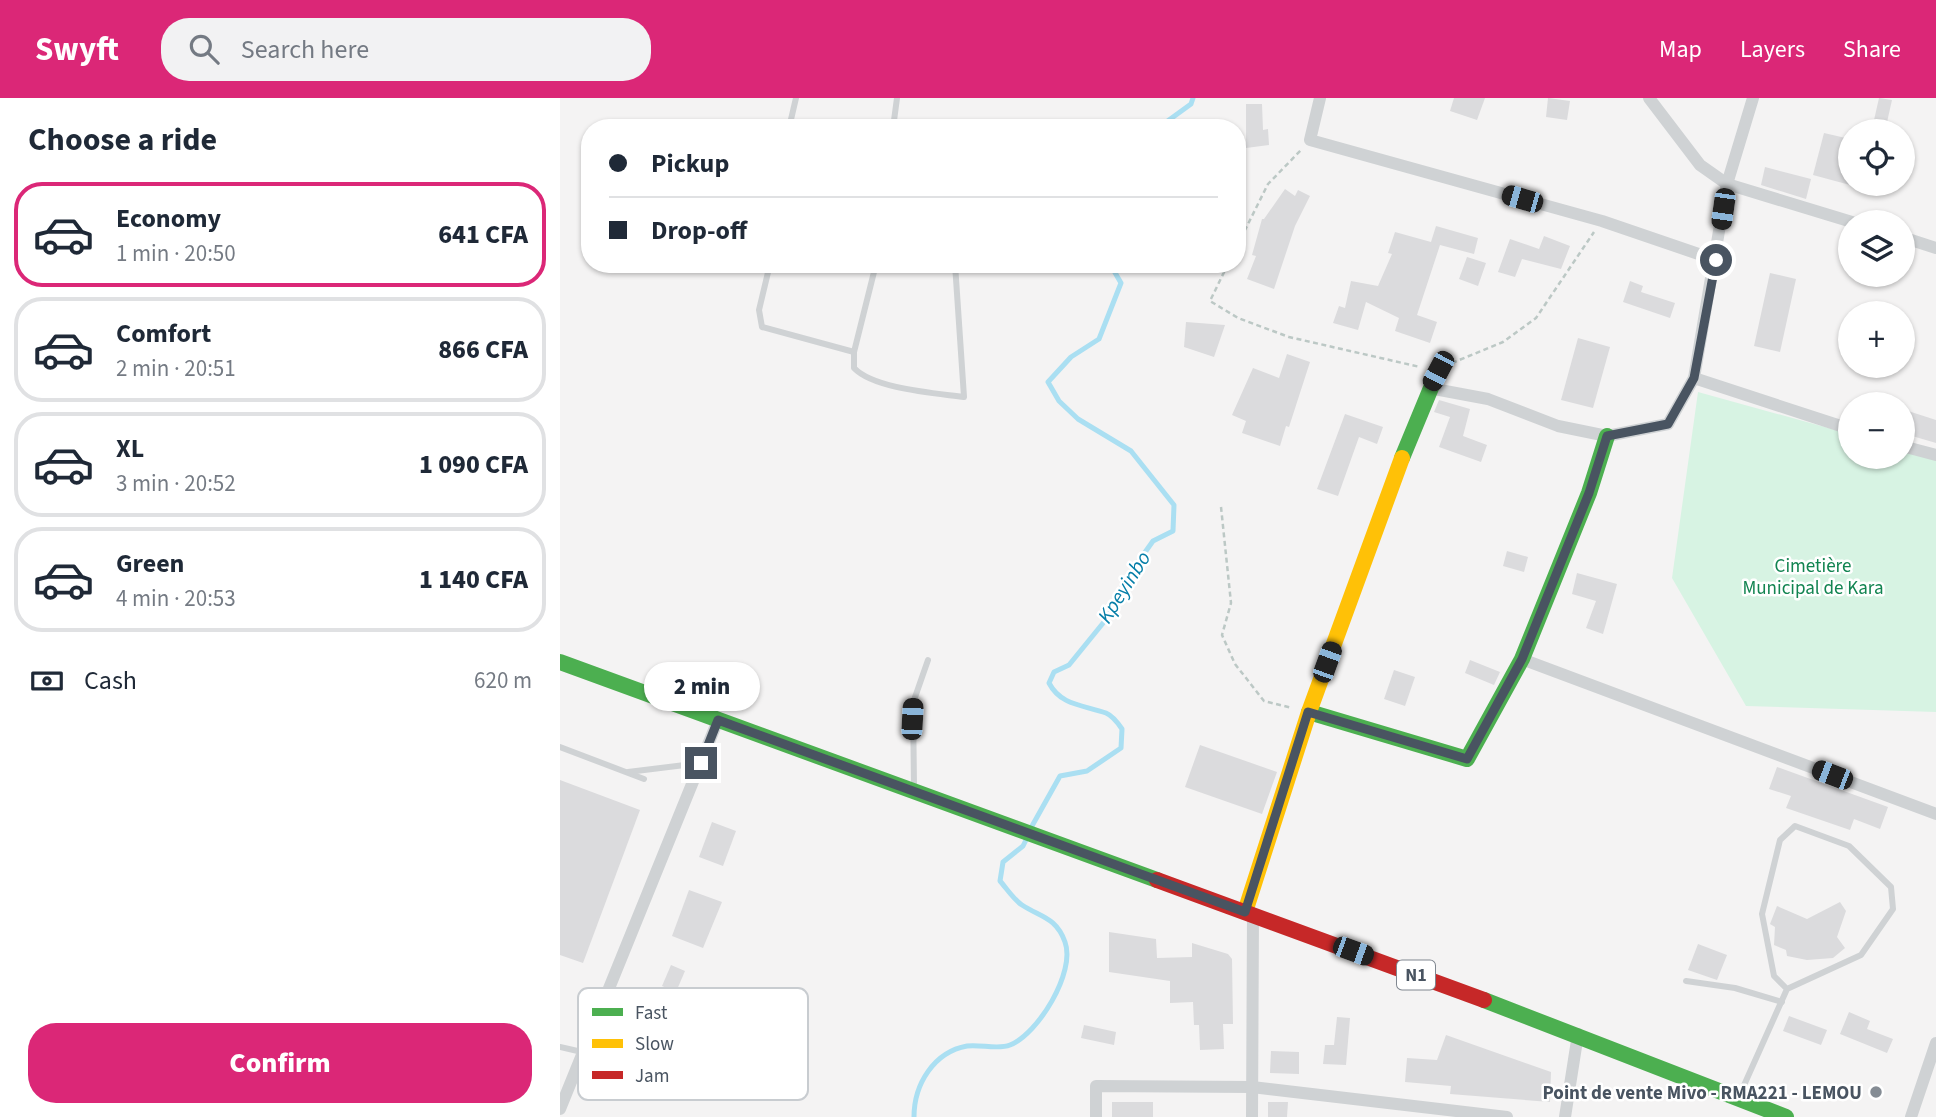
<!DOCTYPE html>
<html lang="en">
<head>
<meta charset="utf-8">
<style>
	body { margin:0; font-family:"Source Sans 3",sans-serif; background:#f2f2f3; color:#1f2937; height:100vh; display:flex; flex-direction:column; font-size:26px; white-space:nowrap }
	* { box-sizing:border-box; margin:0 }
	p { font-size:23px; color:#747a83 }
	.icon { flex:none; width:38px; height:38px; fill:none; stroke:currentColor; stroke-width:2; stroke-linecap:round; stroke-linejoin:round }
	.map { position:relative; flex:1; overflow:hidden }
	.details { display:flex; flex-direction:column; background:#fff; width:560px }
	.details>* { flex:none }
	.banner { position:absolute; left:21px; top:21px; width:665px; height:154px; border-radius:28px; box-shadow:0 2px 5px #0004; display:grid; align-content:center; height:154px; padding:0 28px; background:#fff }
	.controls { position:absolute; left:1278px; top:21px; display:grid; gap:14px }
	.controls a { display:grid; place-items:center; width:77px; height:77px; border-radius:50%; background:#fff; box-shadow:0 2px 5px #0004; font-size:35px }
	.end { position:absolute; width:32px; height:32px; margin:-16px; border:9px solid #495461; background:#fff; box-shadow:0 0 0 4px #fff }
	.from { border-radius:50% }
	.bubble { position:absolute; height:49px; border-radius:24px; background:#fff; box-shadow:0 2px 5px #0004; font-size:23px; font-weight:800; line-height:49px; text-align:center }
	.car { position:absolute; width:21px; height:42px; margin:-21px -10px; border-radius:9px; box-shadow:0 0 5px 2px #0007; background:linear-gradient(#222 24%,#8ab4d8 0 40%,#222 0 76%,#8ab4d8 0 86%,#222 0) }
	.banner b { display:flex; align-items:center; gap:24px; height:66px; font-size:26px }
	.banner b+b { border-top:2px solid #e0e1e3 }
	.banner i { width:18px; height:18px; background:#1f2937 }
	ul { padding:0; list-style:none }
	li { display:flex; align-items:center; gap:21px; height:105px; margin:0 14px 10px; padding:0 14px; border:4px solid #e0e1e3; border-radius:28px }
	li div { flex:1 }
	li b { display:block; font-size:26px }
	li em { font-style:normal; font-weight:800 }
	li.on { border-color:#db2777 }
	li>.icon { width:63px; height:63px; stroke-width:1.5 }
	h2 { padding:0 28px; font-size:32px; line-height:84px }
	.pay { display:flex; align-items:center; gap:18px; height:77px; padding:0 28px; font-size:26px }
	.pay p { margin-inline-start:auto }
	.cta { display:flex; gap:14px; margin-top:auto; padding:14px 28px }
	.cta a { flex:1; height:80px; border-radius:28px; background:#db2777; color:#fff; font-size:28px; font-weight:800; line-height:80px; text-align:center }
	header { display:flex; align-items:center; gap:42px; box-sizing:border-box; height:98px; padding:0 35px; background:#db2777; color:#fff }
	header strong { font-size:33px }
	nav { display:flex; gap:38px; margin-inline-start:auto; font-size:24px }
	.search { width:490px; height:63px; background:#f2f2f3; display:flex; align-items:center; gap:18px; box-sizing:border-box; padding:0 24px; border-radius:28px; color:#747a83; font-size:26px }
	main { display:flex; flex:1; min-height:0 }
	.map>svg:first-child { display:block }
	.green { fill:#d7f3e3 }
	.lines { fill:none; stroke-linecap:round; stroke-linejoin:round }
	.stream { stroke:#aadff2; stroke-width:5 }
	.building { fill:#dbdbdd }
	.path { stroke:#bcc8c5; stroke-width:2.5; stroke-dasharray:5 3.5; stroke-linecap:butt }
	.lane { stroke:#cfd2d4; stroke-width:6 }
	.street { stroke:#cfd2d4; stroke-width:12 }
	.fast { stroke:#4caf50; stroke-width:16 }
	.slow { stroke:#ffc107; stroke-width:16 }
	.jam { stroke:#c62828; stroke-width:16 }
	.route { stroke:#495461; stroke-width:9 }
	.poi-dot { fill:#858c94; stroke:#fff; stroke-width:2.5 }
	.labels { text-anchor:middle; stroke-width:5; stroke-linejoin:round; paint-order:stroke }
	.shield { fill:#fff; stroke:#808790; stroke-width:2 }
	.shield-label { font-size:18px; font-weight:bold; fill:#495461 }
	.park-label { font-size:19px; fill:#128451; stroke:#fff }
	.poi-label { font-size:19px; font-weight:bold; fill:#495461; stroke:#fff; text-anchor:end }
	.water-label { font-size:21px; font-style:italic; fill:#057ea8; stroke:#fff }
	.key { fill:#fff; stroke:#c8ccd0; stroke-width:2 }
	.key-label { font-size:19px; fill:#495461 }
</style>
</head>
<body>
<header>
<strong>Swyft</strong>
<div class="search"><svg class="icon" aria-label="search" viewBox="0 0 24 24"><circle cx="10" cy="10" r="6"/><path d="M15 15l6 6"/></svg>Search here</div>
<nav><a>Map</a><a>Layers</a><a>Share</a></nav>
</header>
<main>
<section class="details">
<h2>Choose a ride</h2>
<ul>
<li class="on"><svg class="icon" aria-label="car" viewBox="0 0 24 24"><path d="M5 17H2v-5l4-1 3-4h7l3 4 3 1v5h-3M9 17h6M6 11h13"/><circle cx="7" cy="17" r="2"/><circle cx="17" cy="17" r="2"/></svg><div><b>Economy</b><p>1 min · 20:50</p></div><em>641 CFA</em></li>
<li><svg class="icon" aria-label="car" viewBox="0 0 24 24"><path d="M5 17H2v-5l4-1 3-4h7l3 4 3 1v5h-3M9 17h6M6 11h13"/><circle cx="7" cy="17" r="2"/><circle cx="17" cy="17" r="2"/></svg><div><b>Comfort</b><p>2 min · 20:51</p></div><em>866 CFA</em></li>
<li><svg class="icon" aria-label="car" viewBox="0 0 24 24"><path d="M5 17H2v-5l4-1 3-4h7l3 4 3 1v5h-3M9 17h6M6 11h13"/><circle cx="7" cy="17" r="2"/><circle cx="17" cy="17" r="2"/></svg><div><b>XL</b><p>3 min · 20:52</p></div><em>1 090 CFA</em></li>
<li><svg class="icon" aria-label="car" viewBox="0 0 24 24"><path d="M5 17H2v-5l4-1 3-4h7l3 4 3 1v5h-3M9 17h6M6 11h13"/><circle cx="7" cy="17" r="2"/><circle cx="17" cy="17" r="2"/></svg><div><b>Green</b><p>4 min · 20:53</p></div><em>1 140 CFA</em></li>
</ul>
<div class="pay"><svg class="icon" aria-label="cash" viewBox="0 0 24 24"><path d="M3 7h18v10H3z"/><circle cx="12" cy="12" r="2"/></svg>Cash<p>620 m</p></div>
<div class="cta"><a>Confirm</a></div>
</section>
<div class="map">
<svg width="1376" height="1019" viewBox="0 0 1376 1019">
	<rect width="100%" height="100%" fill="#f4f3f3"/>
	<polygon class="green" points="1138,294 1290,336 1290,359 1342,359 1342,351 1376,361 1376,614 1186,608 1112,480"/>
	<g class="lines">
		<g class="stream">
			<polyline points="598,30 631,6 633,0"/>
			<path d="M472,728l28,-50 27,-5 34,-23 1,-19c-4,-6 -9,-13 -16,-16 -22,-8 -45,-7 -57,-30l5,-11 15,-7 39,-48 18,-38 27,-38 20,-10 1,-26 -43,-54 -53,-32 -19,-18 -11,-19 23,-25 28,-18 22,-56 -11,-19"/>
			<path d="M354,1019c0,-33 20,-65 53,-71 13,-2 31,4 43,-1 28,-11 66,-73 55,-103 -9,-25 -25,-25 -43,-37 -8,-5 -15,-16 -22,-24l3,-19 20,-16 4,-8"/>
		</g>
	</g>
	<g class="building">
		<polygon points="894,0 925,0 917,22 890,13"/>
		<polygon points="988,0 1010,3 1007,22 986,19"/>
		<polygon points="1319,0 1332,2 1325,33 1312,31"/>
		<polygon points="686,6 702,6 703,32 708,31 709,47 686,50"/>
		<polygon points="1264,35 1290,41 1290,87 1253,77"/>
		<polygon points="1205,69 1251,81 1246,101 1201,87"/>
		<polygon points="725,91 735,98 738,92 750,98 735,128 714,191 687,181 696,158 692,157 702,121 704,121"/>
		<polygon points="876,128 918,140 914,156 880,147 857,217 877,224 870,245 835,233 839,220 806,204 798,232 773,225 779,208 785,210 791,183 818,188 832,156 828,155 835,134 871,144"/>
		<polygon points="984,138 1010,148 1001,171 962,161 955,179 938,174 950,141 979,151"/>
		<polygon points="907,159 926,165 918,188 899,181"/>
		<polygon points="1210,175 1236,181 1220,254 1194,248"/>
		<polygon points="1070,183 1083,188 1081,194 1115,205 1110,220 1063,204"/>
		<polygon points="626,224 665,227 654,259 624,249"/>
		<polygon points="1018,240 1050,249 1033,310 1001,302"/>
		<polygon points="727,256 750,264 729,329 726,328 720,348 682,335 686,323 672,317 693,270 719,280"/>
		<polygon points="879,302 910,311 903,338 927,347 921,364 879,349 890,319 874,314"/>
		<polygon points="1342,311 1376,322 1376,345 1342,335"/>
		<polygon points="785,316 823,329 817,346 799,339 778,398 757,391"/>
		<polygon points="947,453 968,459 964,474 943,468"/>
		<polygon points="1017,475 1057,486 1043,536 1026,530 1036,503 1012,496"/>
		<polygon points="910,562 940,574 934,587 905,575"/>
		<polygon points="834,572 855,579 845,608 824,601"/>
		<polygon points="640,647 717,674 702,716 625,689"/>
		<polygon points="1217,669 1328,709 1320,731 1294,721 1290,732 1226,710 1231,698 1209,691"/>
		<polygon points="0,682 80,712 23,865 0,857"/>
		<polygon points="152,724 176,733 163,768 139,759"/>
		<polygon points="129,792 162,804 143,850 112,838"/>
		<polygon points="1280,804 1286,813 1277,839 1285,850 1273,860 1247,862 1227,858 1226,852 1214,847 1215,829 1210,826 1217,808 1247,821"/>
		<polygon points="549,834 596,841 597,860 632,859 632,845 668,856 672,861 673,926 663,926 664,951 640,952 639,927 634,927 633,904 610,905 610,883 549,874"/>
		<polygon points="1138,846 1167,857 1157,882 1128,872"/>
		<polygon points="111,867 125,873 116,894 102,888"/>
		<polygon points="1289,914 1310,923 1307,931 1333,941 1327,955 1280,936"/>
		<polygon points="1229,918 1267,932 1261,947 1223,933"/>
		<polygon points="777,919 790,920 786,967 763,966 765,947 774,947"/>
		<polygon points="524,927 556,934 554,947 521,940"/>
		<polygon points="886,937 991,974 990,1004 890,996 891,988 845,984 847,960 877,962"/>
		<polygon points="711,953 739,954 739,976 710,975"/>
		<rect x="552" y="1004" width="41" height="15"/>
		<polygon points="708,1004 728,1004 727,1019 708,1019"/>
	</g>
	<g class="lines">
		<g class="path">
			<polyline points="677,148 708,86 741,52"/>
			<polyline points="668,166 650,203 678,220 729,239 860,269"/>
			<polyline points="892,265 943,244 976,220 1034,134"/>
			<polyline points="661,409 671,505 662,537 675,566 704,603 732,610"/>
		</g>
		<g class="lane">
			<polyline points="229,30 236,0"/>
			<polyline points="333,30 337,0"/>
			<polyline points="210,166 199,212 202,229 294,254"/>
			<path d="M316,166l-22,88v16c20,21 81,25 110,29l-9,-133"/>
			<polyline points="0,649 84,681"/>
			<polyline points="68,674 141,665"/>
			<polyline points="354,688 353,605 368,562"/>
			<polyline points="1126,883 1175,890 1222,904"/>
			<polyline points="0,949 22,954"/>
			<polyline points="1181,994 1227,891 1301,857 1333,811 1331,789 1289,748 1235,728 1220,742 1202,816 1214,878 1227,891"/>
		</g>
		<g class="street">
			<polyline points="760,0 750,42 1042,123 1156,162"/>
			<polyline points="1089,0 1140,67 1167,86 1292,124"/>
			<polyline points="1342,139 1376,150"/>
			<polyline points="1134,280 1167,86 1193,0"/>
			<polyline points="869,290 928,301 998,328 1047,338 1108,326 1134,280 1290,331"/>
			<polyline points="1342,348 1376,357"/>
			<polyline points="962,561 1376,716"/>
			<polyline points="0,1011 158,622"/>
			<polyline points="536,1019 536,988 692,989 947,1019"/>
			<polyline points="692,1019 693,817"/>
			<polyline points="1005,1019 1018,936"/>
			<polyline points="1351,1019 1376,945"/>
		</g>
		<g class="fast">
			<polyline points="842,360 878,273"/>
			<polyline points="0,564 597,782"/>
			<polyline points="749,614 907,661 962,561 1029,395 1047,338"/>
			<polyline points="924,902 1226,1019"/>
		</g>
		<polyline class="slow" points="685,814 749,614 842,360"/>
		<polyline class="jam" points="597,782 924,902"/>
	</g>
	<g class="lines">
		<polyline class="route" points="141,665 158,622 685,814 748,614 907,661 962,561 1029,395 1047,338 1108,326 1134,280 1156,162"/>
	</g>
	<circle class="poi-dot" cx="1316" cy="994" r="7"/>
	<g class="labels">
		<rect class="shield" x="837" y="862.5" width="38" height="29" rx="5"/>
		<g class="shield-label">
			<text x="856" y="883">N1</text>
		</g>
		<g class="park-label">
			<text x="1253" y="474">Cimetière<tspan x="1253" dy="22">Municipal de Kara</tspan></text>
		</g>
		<g class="poi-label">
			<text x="1302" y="1001">Point de vente Mivo - RMA221 - LEMOU</text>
		</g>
		<g class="water-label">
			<text transform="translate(564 489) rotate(-58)" y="7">Kpeyinbo</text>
		</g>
	</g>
	<rect x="18" y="890" width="230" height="112" rx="10" class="key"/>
	<rect x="32" y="910" width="31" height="8" fill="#4caf50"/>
	<rect x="32" y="941" width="31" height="9" fill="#ffc107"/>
	<rect x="32" y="973" width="31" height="8" fill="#c62828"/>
	<g class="key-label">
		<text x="75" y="921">Fast</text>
		<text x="75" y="952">Slow</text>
		<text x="75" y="984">Jam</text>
	</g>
</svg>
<div class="controls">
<a><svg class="icon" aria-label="locate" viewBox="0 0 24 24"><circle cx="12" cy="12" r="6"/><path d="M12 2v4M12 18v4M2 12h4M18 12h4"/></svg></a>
<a><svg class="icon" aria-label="layers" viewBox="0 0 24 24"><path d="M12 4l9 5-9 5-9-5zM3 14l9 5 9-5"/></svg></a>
<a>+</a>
<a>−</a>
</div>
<i class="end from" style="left:1156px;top:162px"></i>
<i class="end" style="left:141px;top:665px"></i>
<div class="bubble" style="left:84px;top:564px;width:116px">2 min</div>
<i class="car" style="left:962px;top:101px;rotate:286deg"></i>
<i class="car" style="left:1163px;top:111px;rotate:188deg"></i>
<i class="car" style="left:878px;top:273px;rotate:208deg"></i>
<i class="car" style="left:767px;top:564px;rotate:20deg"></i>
<i class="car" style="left:352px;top:621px;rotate:3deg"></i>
<i class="car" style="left:1272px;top:677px;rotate:291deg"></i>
<i class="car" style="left:793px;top:853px;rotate:110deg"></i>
<div class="banner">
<b><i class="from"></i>Pickup</b>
<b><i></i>Drop-off</b>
</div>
</div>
</main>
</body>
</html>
